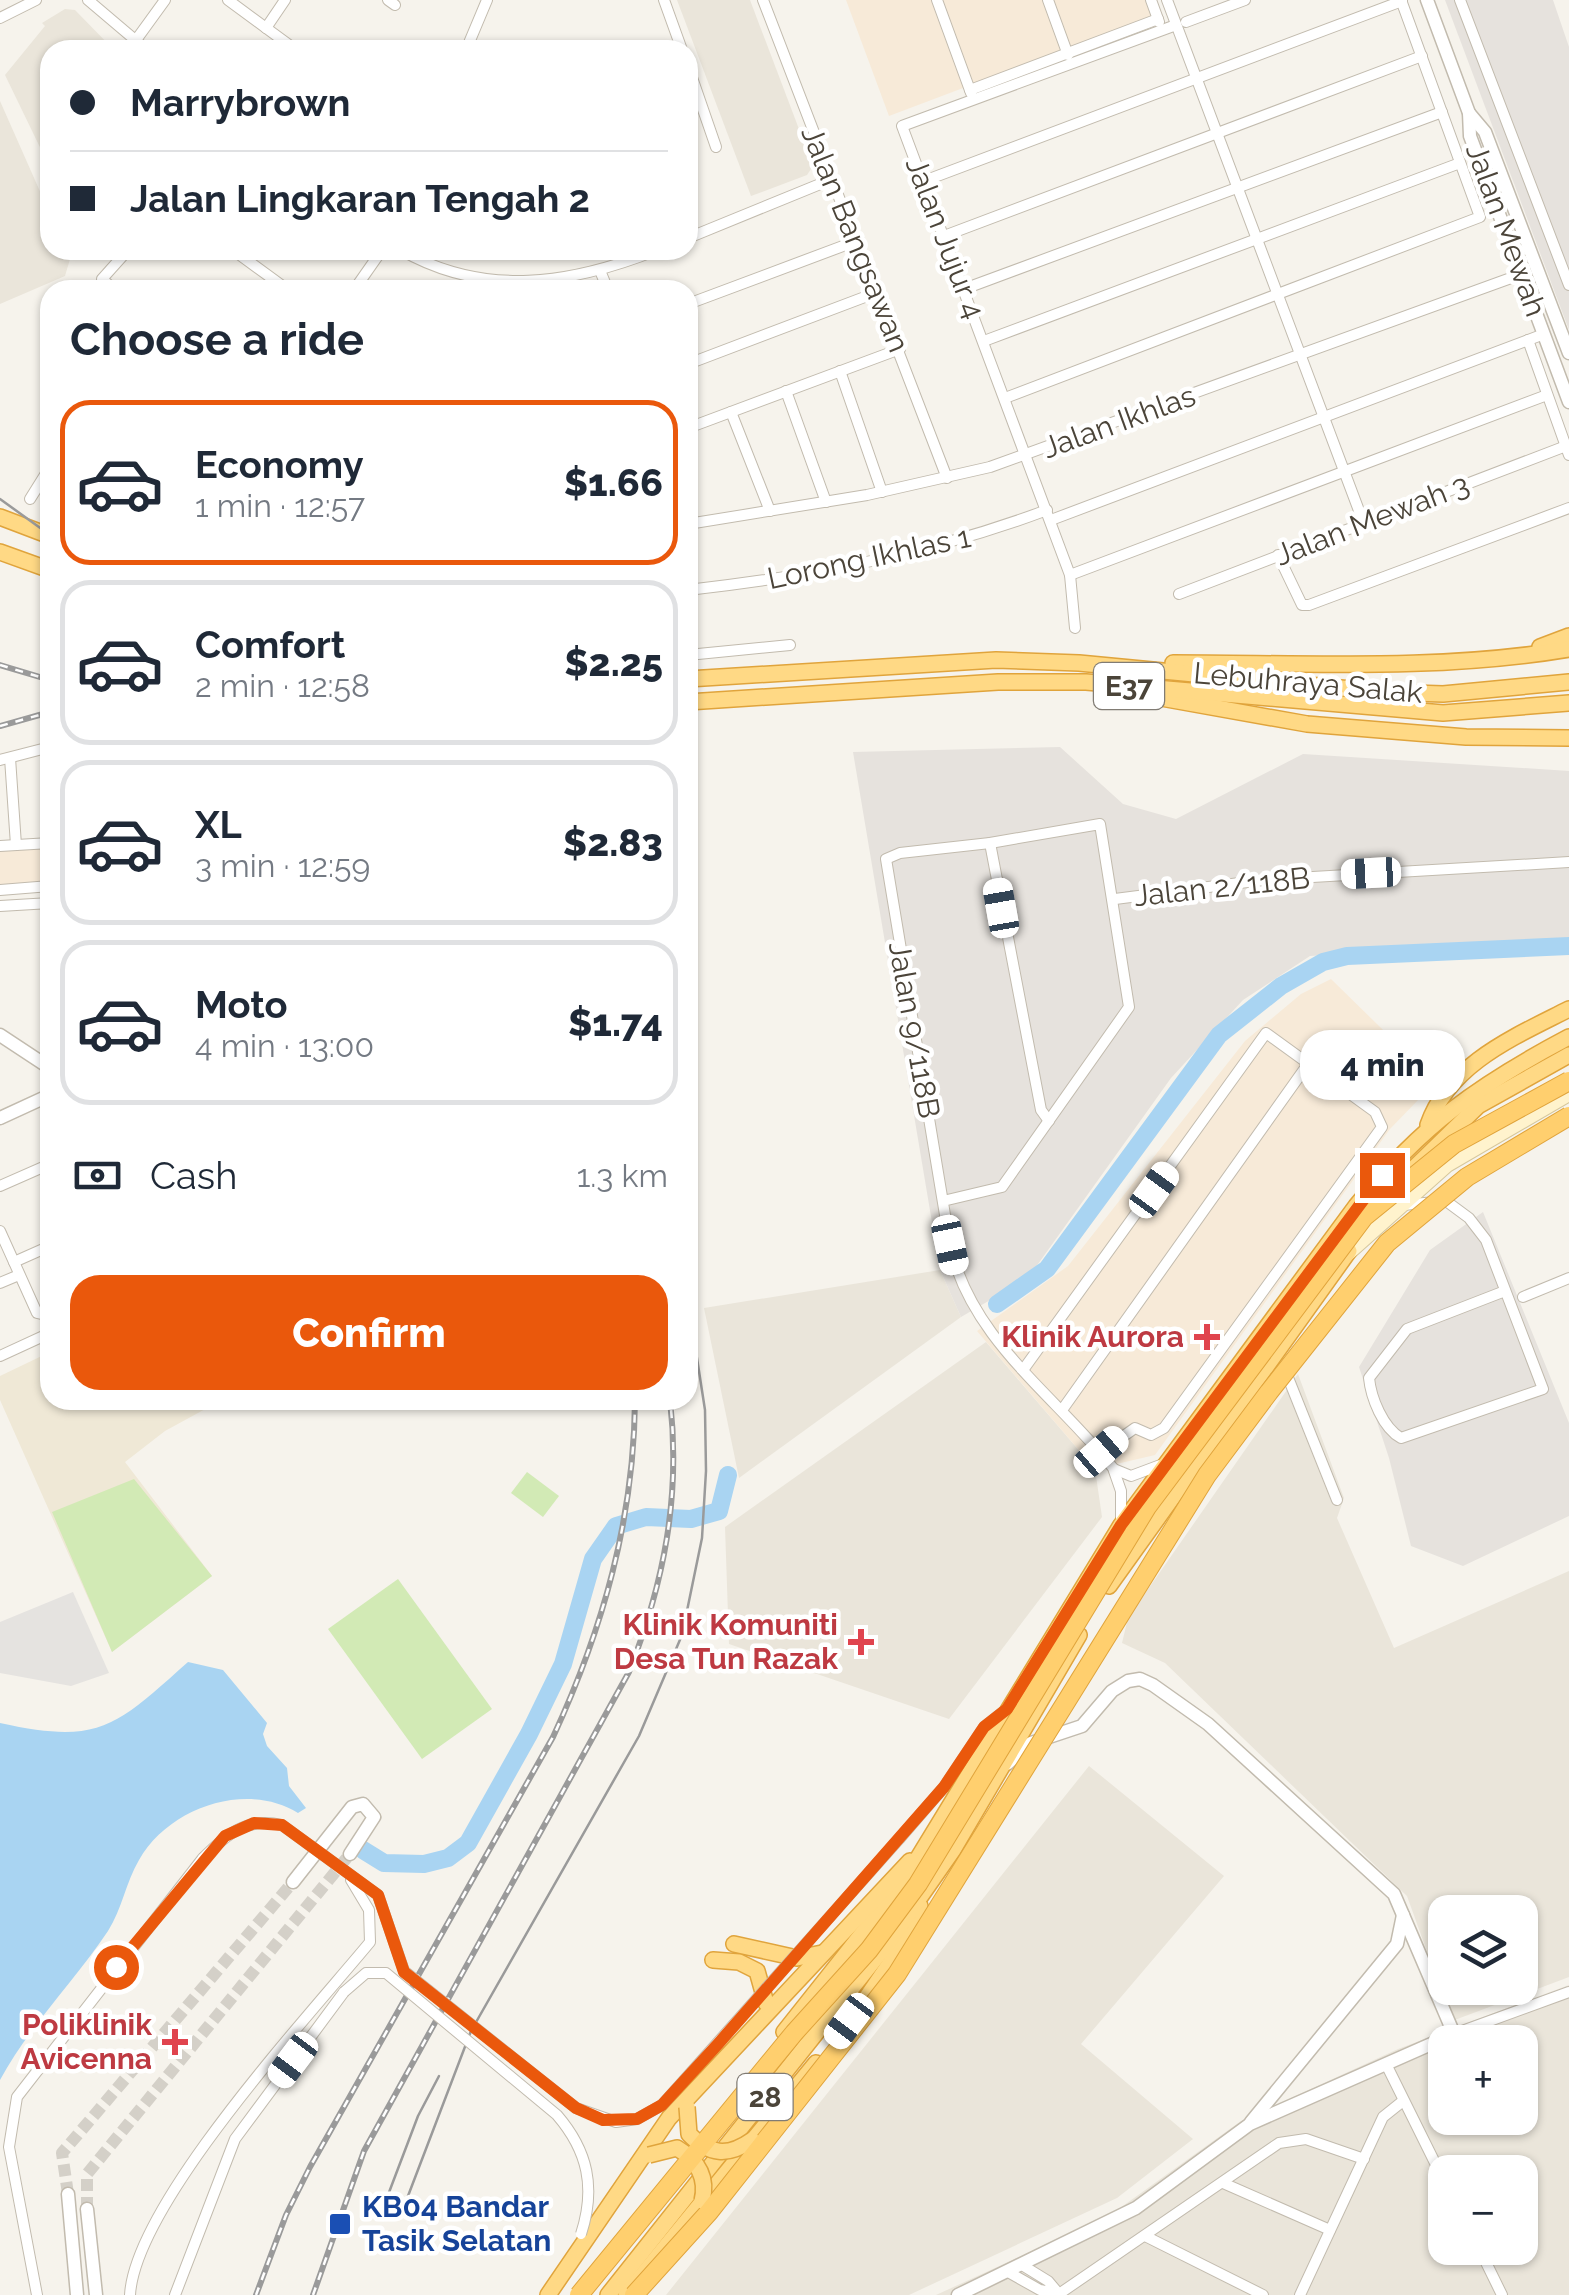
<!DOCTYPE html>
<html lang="en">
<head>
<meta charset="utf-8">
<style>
	body { margin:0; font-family:Raleway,sans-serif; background:#f6f6f7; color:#1f2937; height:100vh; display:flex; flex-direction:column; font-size:38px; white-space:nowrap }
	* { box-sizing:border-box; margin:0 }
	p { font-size:32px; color:#747a83 }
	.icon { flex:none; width:55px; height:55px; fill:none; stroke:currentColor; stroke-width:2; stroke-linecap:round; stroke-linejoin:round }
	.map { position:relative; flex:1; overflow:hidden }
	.drawer { position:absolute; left:40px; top:280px; width:658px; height:1130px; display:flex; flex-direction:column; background:#fff; border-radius:30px; box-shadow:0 2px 8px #0004 }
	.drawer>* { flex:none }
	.banner { position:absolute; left:40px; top:40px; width:658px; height:220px; border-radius:30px; box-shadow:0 2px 8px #0004; display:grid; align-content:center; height:220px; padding:0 30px; background:#fff }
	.controls { position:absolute; left:1428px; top:1895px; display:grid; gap:20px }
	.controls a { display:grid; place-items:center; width:110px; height:110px; border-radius:20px; background:#fff; box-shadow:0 2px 8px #0004; font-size:50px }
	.end { position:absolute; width:45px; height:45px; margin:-22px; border:12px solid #ea580c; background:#fff; box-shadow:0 0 0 5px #fff }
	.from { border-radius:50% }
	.bubble { position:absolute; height:70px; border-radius:30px; background:#fff; box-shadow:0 2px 8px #0004; font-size:32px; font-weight:800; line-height:70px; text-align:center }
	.car { position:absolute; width:30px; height:60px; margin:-30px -15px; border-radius:12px; box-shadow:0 0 8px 2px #0007; background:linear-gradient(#fff 24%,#345 0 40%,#fff 0 76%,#345 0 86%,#fff 0) }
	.banner b { display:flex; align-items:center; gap:35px; height:95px; font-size:38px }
	.banner b+b { border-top:2px solid #e0e1e3 }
	.banner i { width:25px; height:25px; background:#1f2937 }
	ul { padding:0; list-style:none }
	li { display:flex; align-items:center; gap:30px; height:165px; margin:0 20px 15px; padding:0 10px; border:5px solid #e0e1e3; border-radius:30px }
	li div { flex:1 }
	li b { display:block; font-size:38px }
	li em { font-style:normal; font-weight:800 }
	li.on { border-color:#ea580c }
	li>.icon { width:90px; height:90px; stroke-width:1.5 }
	h2 { padding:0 30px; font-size:45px; line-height:120px }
	.pay { display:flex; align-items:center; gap:25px; height:110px; padding:0 30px; font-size:38px }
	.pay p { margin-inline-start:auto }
	.button { display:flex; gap:20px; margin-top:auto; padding:20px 30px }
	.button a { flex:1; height:115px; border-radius:30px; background:#ea580c; color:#fff; font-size:40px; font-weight:800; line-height:115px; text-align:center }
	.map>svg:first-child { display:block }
	.residential { fill:#eae5da; fill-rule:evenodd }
	.commercial { fill:#f7ead8 }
	.industrial { fill:#e6e2dd }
	.education { fill:#efe8d6 }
	.green { fill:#d2eab5 }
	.parking { fill:#e5e3e0 }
	.water { fill:#a9d4f2 }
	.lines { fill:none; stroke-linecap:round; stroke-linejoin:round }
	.river { stroke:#a9d4f2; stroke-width:18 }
	.tertiary-tunnel { stroke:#d4d0c8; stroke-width:12; stroke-dasharray:12 6; stroke-linecap:butt }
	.minor-casing { stroke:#c2bbae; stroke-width:12 }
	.tertiary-casing { stroke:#c2bbae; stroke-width:15 }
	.secondary-casing { stroke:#d6c79b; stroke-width:16 }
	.trunk-casing { stroke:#e0a43c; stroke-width:18 }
	.minor { stroke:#fff; stroke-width:10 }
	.tertiary { stroke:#fff; stroke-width:12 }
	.secondary { stroke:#fff3cd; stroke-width:14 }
	.trunk { stroke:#ffd985; stroke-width:15 }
	.tram { stroke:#9a9a9a; stroke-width:2.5 }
	.rail-casing { stroke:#9a9a9a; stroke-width:6 }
	.rail { stroke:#fff; stroke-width:2.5; stroke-dasharray:8; stroke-linecap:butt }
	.minor-bridge-casing { stroke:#c2bbae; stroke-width:12; stroke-linecap:butt }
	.trunk-bridge-casing { stroke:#e0a43c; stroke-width:18; stroke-linecap:butt }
	.motorway-bridge-casing { stroke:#e0a43c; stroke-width:20; stroke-linecap:butt }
	.minor-bridge { stroke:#fff; stroke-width:10 }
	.trunk-bridge { stroke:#ffd985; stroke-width:15 }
	.motorway-bridge { stroke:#ffcf6e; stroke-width:18 }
	.route { stroke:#ea580c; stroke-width:12 }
	.health-dot { fill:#e0444e; stroke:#fff; stroke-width:4 }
	.transit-dot { fill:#1a4fb4; stroke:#fff; stroke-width:4 }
	.labels { text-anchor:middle; stroke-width:9; stroke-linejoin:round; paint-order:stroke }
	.shield { fill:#fff; stroke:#817c74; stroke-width:2.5 }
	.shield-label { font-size:28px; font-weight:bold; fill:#4b4439 }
	.street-label { font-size:30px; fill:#4b4439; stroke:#fff }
	.health-label { font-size:30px; font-weight:bold; fill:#be3a42; stroke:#fff; text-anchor:end }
	.transit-label { font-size:30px; font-weight:bold; fill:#164399; stroke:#fff; text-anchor:start }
</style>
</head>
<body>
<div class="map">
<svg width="1569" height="2295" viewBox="0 0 1569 2295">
	<rect width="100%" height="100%" fill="#f6f3ec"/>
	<g class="residential">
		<polygon points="677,0 750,0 813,166 807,175 751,196"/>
		<polygon points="65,9 75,10 114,50 50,50 50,168 5,75 45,26 42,23"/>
		<polygon points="0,101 50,214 50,250 66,250 70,259 65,276 0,304"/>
		<polygon points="940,1270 961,1317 739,1478 704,1308"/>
		<polygon points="986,1342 1095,1469 1102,1517 949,1719 729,1644 725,1527"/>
		<path d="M1298,1374l46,124 -7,20 57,130 175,-77v406l-117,44 -45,-125 -242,-233 -43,-20 6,-25zM1445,1912h75v76h-75z"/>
		<polygon points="1089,1766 1224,1876 1081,2044 1193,2139 1117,2198 909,2295 666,2295"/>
		<path d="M1569,1985v310h-633l173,-79 132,-95 157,-72zM1445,2042h75v76h-75zM1445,2172h75v76h-75z"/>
	</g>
	<g class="commercial">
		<polygon points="846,0 1147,0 1153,16 889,116"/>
		<polygon points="50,847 50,883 0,887 0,850"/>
		<polygon points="1331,979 1426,1072 1414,1084 1420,1098 1390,1129 1155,1455 1095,1469 977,1331 1068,1266 1245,1041 1301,994"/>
	</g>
	<g class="industrial">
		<polygon points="1445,0 1553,0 1569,47 1569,330"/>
		<polygon points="1060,747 1123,804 1176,819 1303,754 1569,771 1569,939 1310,956 1243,1000 1171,1078 1028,1278 961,1317 940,1270 853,752"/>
		<polygon points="1483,1212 1569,1423 1569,1516 1463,1566 1411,1546 1389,1458 1359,1367 1430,1250"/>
	</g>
	<polygon class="education" points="50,1352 50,1400 284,1400 275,1408 236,1401 209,1407 165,1431 125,1462 212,1576 112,1652 0,1400 0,1376"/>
	<g class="green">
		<polygon points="527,1472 559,1496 543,1517 511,1493"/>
		<polygon points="134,1479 212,1576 112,1652 52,1512"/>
		<polygon points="398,1579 492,1709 422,1759 328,1629"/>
	</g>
	<polygon class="parking" points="73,1592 109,1673 71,1686 0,1673 0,1622"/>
	<path class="water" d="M188,1662l35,8 44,53 -4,11 4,12 20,22 2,18 17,22 -8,5c-51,-32 -129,-6 -159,47 -13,22 -17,49 -31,71 -35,52 -78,94 -108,149v-357c100,22 115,4 188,-61z"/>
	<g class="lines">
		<g class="river">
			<polyline points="997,1304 1047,1269 1219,1035 1281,986 1323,962 1347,956 1569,946"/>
			<polyline points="363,1850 384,1863 424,1864 448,1858 468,1843 529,1734 563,1664 593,1559 616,1526 646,1517 691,1519 719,1511 728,1475"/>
		</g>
		<g class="tertiary-tunnel">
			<polyline points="68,2194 62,2153 293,1882"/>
			<polyline points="87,2209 87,2174 350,1854"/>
		</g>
		<g class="minor-casing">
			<g id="minor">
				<polyline points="88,0 147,50"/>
				<polyline points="228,0 296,50"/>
				<polyline points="388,0 395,5"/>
				<polyline points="664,0 682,50"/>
				<polyline points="763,0 947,478"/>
				<polyline points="937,0 971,93"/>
				<polyline points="1048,0 1068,55"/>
				<polyline points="1151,0 1159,22"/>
				<polyline points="1167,0 1364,524"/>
				<polyline points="1460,0 1569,285"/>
				<polyline points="0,18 36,0"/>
				<polyline points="1186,22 1245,0"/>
				<polyline points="266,28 285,0"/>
				<polyline points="136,40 165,0"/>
				<polyline points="466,50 487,0"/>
				<polyline points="688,66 716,147"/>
				<polyline points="970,90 1158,19"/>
				<polyline points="924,181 1402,1"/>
				<polyline points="944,236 1422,56"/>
				<polyline points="688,238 830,180"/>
				<polyline points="233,250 288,290"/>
				<path d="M401,250c84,48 171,34 256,0"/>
				<polyline points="601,273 608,290"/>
				<polyline points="964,289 1442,112"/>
				<polyline points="115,290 102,279 128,250"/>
				<polyline points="354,290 382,250"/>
				<polyline points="688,304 859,240"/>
				<polyline points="1528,340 1569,455"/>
				<polyline points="984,341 1460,163"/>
				<polyline points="688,364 878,292"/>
				<polyline points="840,371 882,492"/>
				<polyline points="786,391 826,502"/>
				<polyline points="1005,398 1480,217 1401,0"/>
				<polyline points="731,412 770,511"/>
				<polyline points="688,428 900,349"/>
				<polyline points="30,499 50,467"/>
				<polyline points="1051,520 1544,334"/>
				<polyline points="688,524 867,495 990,467 1522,274"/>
				<polyline points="1278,555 1302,605 1309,605 1569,508"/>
				<polyline points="1070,575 1547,395"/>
				<path d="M688,590c124,-14 242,-36 359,-80"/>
				<polyline points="1179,594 1566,446"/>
				<polyline points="1075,628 1070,575 902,126 1176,25"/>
				<polyline points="688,655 790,645"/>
				<polyline points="10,758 16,845"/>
				<polyline points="0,760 50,747"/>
				<polyline points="990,843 1041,1110 1049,1121"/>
				<polyline points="0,846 50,843"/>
				<polyline points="0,890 50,886"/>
				<polyline points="1115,899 1263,880 1569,862"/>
				<polyline points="0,906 50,903"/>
				<polyline points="0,1186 50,1164"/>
				<path d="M943,1201l59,-14 127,-180 -29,-183 -110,19 -90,10 -14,6 64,386c21,95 106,151 163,223l8,23v31"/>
				<path d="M1403,1205l43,-4 23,17 17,22 57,149 -142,49c-18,-10 -30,-40 -32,-60l38,-49 98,-38"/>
				<polyline points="0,1231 37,1313 50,1316"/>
				<polyline points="14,1262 50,1246"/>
				<polyline points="0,1283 19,1275"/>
				<polyline points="1523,1297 1569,1278"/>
				<polyline points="0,1356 50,1333"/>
				<polyline points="1023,1370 1266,1033 1375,1112 1382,1127 1164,1428 1151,1435 1135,1428 1101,1452"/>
				<polyline points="1285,1370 1337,1500"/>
				<polyline points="1062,1410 1308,1064"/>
				<polyline points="1114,1469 1131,1476 1163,1464"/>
				<polyline points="900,1838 944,1787 984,1727 1003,1712"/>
				<polyline points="1454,2034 1569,1992"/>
				<polyline points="1386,2064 1445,2183"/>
				<polyline points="1223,2183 1330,2230"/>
				<polyline points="1145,2236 1263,2295"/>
				<polyline points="1479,2248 1502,2295"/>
				<polyline points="1008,2272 1040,2290 1059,2294 1048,2281 1022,2265"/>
				<polyline points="1059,2294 1279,2143 1306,2139 1364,2159"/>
				<polyline points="37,2295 9,2147 17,2097 203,1858"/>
				<path d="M130,2295c5,-91 178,-278 240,-353l-1,-32 -18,-30"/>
				<polyline points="175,2295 235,2139 344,1992"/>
				<polyline points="1300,2295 1383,2117 1403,2101"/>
			</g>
		</g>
		<g class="tertiary-casing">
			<g id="tertiary">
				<polyline points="1427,0 1469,113 1470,136 1569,402"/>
				<polyline points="1469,113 1485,132 1569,353"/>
				<polyline points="0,1035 50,1068"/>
				<polyline points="0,1118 50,1095"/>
				<polyline points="293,1882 352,1807 363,1804 374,1817 350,1854"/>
				<polyline points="1251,2122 1397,1944 1403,1915"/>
				<polyline points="68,2194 77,2295"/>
				<polyline points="87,2209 96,2295"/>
				<polyline points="958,2295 1136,2208 1250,2124 1454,2034 1394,1894 1208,1724 1153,1685 1140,1679 1128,1681 1112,1691 1082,1726 1031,1743 1007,1764"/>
			</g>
		</g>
		<g class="secondary-casing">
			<polyline id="secondary" points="1345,1256 1447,1165 1569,1094"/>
		</g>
		<g class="trunk-casing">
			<g id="trunk">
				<polyline points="0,517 50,536"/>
				<polyline points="0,552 50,570"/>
				<polyline points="1540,647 1569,636"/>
				<path d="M1173,663c132,0 266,8 396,-14"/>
				<polyline points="688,679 996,660 1079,663 1383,692 1443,694 1569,682"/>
				<polyline points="1161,698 1307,724 1466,737 1569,738"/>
				<polyline points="688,702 998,682 1086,682 1443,713 1569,703"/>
				<path d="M1428,1125c21,-61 86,-88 141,-116"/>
				<polyline points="1409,1173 1478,1106 1569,1055"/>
				<polyline points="1109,1586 1349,1251"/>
				<polyline points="734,1944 797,1958 822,1953"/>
				<polyline points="713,1960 739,1962 757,1971 766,2003"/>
				<polyline points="858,2010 912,1931 920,1906"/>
				<path d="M784,2032l120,-151 217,-356 235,-319c66,-81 122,-121 213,-169"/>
				<polyline points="548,2295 669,2118 910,1861"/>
				<polyline points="608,2295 890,1940 953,1850 1079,1635"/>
				<polyline points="626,2295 816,2063"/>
			</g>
		</g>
		<use href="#minor" class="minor"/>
		<use href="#tertiary" class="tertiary"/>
		<use href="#secondary" class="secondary"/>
		<use href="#trunk" class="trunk"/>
		<g class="tram">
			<polyline points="0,499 50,535"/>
			<polyline points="388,2195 418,2116 439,2076"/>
			<polyline points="408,2196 471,2031 639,1736 682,1635 702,1538 706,1471 705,1410 688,1300"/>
		</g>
		<g class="rail-casing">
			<g id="rail">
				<polyline points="0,665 50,680"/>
				<polyline points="0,726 50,712"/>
				<path d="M256,2295l30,-80 24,-48 243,-430c50,-108 81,-218 82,-337"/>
				<path d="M313,2295l51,-144 265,-479c35,-89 52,-176 41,-272"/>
			</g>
		</g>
		<use href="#rail" class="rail"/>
		<g class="minor-bridge-casing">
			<g id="minor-bridge">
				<path d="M203,1858c24,-24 43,-41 79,-33l96,70 26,76 172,137 40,14 21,-3 25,-14 238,-267"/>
				<path d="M344,1992l22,-19h20l171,142c31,36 39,73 24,119"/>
			</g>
		</g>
		<g class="trunk-bridge-casing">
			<g id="trunk-bridge">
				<path d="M687,2107l2,27c20,21 39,23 63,6"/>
				<path d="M649,2155l28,-7c20,12 31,29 25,53"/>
			</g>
		</g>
		<g class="motorway-bridge-casing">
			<g id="motorway-bridge">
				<polyline points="579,2295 794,2033 869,1950 918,1884 1147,1507 1364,1217 1454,1144 1569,1081"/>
				<polyline points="634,2295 709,2212 897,1974 1207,1475 1269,1392 1387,1243 1467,1177 1569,1116"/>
			</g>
		</g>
		<use href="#minor-bridge" class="minor-bridge"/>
		<use href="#trunk-bridge" class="trunk-bridge"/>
		<use href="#motorway-bridge" class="motorway-bridge"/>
	</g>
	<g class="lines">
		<polyline class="route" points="116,1967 225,1836 254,1823 282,1825 378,1895 404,1972 576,2108 603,2120 637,2119 662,2105 718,2044 944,1787 984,1727 1007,1709 1121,1525 1382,1175"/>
	</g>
	<g class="health-dot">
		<path d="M1202 1322h10v10h10v10h-10v10h-10v-10h-10v-10h10z"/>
		<path d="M856 1627h10v10h10v10h-10v10h-10v-10h-10v-10h10z"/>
		<path d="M170 2027h10v10h10v10h-10v10h-10v-10h-10v-10h10z"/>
	</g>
	<rect class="transit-dot" x="328" y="2212" width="24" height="24" rx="5"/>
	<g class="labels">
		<g class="shield">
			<rect x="1094" y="663" width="70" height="46" rx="8"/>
			<rect x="737.5" y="2074" width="55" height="46" rx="8"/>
		</g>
		<g class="shield-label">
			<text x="1129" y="696">E37</text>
			<text x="765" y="2107">28</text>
		</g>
		<g class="street-label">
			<text transform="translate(1506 230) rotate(70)" y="10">Jalan Mewah</text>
			<text transform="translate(945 238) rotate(69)" y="10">Jalan Jujur 4</text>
			<text transform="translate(855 239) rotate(68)" y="10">Jalan Bangsawan</text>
			<text transform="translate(1119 422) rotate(-20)" y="10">Jalan Ikhlas</text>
			<text transform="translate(1372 520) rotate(-21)" y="10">Jalan Mewah 3</text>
			<text transform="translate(869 558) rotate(-12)" y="10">Lorong Ikhlas 1</text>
			<text transform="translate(1308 683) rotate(5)" y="10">Lebuhraya Salak</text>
			<text transform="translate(1222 887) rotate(-6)" y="10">Jalan 2/118B</text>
			<text transform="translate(914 1030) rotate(80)" y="10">Jalan 9/118B</text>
		</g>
		<g class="health-label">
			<text x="1184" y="1347">Klinik Aurora</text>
			<text x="838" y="1635">Klinik Komuniti<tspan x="838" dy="34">Desa Tun Razak</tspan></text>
			<text x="152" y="2035">Poliklinik<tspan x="152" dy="34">Avicenna</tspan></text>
		</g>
		<g class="transit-label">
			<text x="362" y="2217">KB04 Bandar<tspan x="362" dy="34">Tasik Selatan</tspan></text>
		</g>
	</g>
</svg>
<div class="controls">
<a><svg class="icon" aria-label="layers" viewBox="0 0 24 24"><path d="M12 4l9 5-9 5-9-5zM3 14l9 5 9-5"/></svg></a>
<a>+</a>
<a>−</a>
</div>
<i class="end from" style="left:116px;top:1967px"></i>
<i class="end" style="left:1382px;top:1175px"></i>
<div class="bubble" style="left:1300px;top:1030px;width:165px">4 min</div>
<i class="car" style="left:1371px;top:873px;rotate:267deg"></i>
<i class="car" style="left:1001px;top:908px;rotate:350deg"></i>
<i class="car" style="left:1154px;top:1190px;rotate:36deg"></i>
<i class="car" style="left:950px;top:1245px;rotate:168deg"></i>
<i class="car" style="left:1101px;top:1452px;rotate:49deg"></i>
<i class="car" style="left:849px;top:2021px;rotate:217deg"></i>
<i class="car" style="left:293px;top:2060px;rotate:217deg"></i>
<div class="banner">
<b><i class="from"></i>Marrybrown</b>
<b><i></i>Jalan Lingkaran Tengah 2</b>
</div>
<section class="drawer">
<h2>Choose a ride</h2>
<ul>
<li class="on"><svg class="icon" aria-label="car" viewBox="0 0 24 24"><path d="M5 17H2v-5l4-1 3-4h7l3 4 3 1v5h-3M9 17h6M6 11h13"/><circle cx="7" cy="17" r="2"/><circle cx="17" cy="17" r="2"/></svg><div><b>Economy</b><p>1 min · 12:57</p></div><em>$1.66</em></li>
<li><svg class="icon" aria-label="car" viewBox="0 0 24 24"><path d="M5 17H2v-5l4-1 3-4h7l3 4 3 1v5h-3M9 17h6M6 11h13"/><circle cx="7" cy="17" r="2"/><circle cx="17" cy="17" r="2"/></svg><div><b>Comfort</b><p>2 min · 12:58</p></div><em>$2.25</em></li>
<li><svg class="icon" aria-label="car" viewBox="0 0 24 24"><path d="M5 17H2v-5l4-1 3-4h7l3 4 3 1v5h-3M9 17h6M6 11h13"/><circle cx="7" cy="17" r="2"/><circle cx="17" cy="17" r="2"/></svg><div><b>XL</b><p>3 min · 12:59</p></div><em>$2.83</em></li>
<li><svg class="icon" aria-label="car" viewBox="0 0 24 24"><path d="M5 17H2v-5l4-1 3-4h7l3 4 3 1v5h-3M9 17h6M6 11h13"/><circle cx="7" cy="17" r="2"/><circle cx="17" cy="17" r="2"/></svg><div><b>Moto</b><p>4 min · 13:00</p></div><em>$1.74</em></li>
</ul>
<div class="pay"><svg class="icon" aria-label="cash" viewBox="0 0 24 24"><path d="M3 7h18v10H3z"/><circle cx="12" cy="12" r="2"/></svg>Cash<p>1.3 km</p></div>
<div class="button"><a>Confirm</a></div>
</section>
</div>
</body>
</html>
